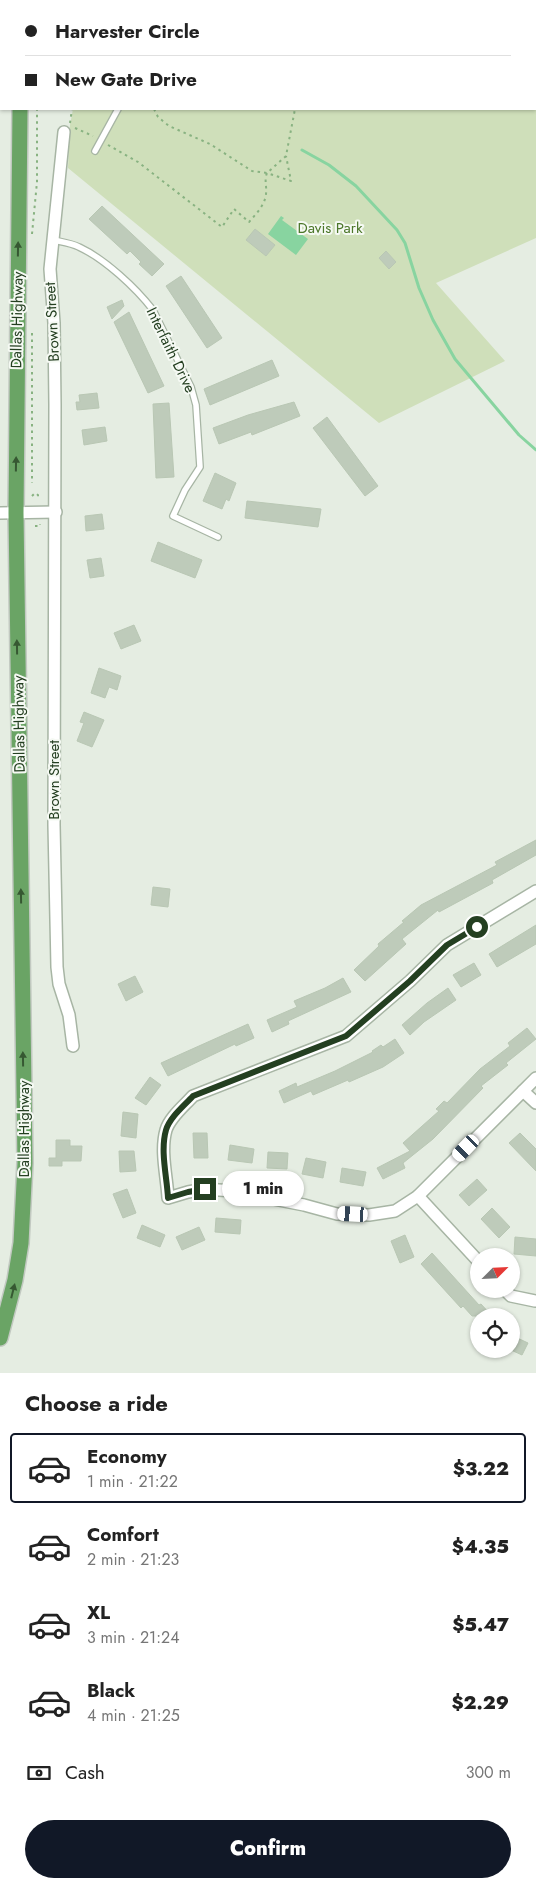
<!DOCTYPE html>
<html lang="en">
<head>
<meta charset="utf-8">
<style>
	body { margin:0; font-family:Jost,sans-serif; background:#f6f6f6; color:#222; height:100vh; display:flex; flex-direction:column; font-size:19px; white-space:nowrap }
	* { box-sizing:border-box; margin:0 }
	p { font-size:16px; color:#767676 }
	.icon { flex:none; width:28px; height:28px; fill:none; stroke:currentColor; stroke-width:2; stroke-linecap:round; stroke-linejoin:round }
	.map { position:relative; height:1373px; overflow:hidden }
	.side { display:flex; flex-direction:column; background:#fff; flex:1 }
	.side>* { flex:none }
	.top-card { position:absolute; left:0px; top:0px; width:536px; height:110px; box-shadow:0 1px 4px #0004; display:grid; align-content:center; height:110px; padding:0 25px; background:#fff }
	.needle { width:32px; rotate:66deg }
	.buttons { position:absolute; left:470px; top:1248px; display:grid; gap:10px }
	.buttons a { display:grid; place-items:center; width:50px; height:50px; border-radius:50%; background:#fff; box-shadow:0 1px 4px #0004; font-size:25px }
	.end { position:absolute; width:22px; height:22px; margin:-11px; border:6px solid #243f21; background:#fff; box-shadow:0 0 0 2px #fff }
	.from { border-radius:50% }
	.bubble { position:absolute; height:35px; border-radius:18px; background:#fff; box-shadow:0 1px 4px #0004; font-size:16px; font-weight:800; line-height:35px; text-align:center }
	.car { position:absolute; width:15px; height:30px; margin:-15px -8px; border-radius:6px; box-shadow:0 0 4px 1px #0007; background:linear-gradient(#fff 24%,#345 0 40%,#fff 0 76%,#345 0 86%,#fff 0) }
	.top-card b { display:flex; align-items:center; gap:18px; height:48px; font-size:19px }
	.top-card b+b { border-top:1px solid #e0e0e0 }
	.top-card i { width:12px; height:12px; background:#222 }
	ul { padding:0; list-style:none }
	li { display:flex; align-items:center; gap:15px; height:70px; margin:0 10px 8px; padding:0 15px; border:2px solid transparent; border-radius:5px }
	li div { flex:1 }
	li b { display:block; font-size:19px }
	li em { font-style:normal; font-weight:800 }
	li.selected { border-color:#111827 }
	li>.icon { width:45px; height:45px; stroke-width:1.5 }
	h2 { padding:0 25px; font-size:22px; line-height:60px }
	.pay { display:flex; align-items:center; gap:12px; height:55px; padding:0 25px; font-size:19px }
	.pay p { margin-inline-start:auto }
	.primary-button { display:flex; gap:10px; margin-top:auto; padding:10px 25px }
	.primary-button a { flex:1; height:58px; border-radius:30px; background:#111827; color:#fff; font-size:20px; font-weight:800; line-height:58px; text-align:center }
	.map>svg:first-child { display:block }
	.green { fill:#cfdfba }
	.water { fill:#88d4a0 }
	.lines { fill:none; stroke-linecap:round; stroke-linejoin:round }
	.stream { stroke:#88d4a0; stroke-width:3 }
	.building { fill:#becbba; stroke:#b9c7b4 }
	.service-casing { stroke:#a7b5a4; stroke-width:8 }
	.minor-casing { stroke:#a7b5a4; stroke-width:14 }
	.primary-casing { stroke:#c2c9c1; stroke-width:18 }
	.path { stroke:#88b281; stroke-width:2; stroke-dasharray:2.5 4; stroke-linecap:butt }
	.service { stroke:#fff; stroke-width:5.5 }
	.minor { stroke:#fff; stroke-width:11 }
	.primary { stroke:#6aa465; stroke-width:15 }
	.oneway { fill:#365832 }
	.route { stroke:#243f21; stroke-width:6 }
	.labels { text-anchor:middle; stroke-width:4; stroke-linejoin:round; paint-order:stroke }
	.park-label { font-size:15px; fill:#4c772a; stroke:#f5f9f3 }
	.street-label { font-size:15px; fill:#243f21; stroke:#f5f9f3 }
</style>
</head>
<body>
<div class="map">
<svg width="536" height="1373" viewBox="0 0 536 1373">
	<rect width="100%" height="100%" fill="#e5ede2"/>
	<polygon class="green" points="303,0 536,0 536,238 436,283 505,361 379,423 68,168 70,125 73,109 535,109 535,1 299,1"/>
	<polygon class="water" points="281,216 284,218 282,220 308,239 296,255 268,234"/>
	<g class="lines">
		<polyline class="stream" points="302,150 329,165 356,186 397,230 405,243 419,288 433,320 455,359 519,435 536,450"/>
	</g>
	<g class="building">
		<polygon points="102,206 164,264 152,276 139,264 141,262 130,251 127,254 89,219"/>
		<polygon points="255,229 275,245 266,256 246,240"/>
		<polygon points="386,251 396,262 389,269 379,258"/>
		<polygon points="181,276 222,338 207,348 166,286"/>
		<polygon points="122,300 124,306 112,319 107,307"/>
		<polygon points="129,312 164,386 148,393 114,322"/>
		<polygon points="272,360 279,376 210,405 204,389"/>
		<polygon points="97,393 99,408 77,410 76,402 80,402 79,395"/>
		<polygon points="294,402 300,416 252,435 251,432 219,444 213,428 248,415"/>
		<polygon points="169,403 174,477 156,478 153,404"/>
		<polygon points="327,417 378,486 365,496 313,428"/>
		<polygon points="105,427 107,441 84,445 82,430"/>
		<polygon points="215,473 236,483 229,501 226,499 222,509 203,501"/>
		<polygon points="247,501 321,509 318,527 245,518"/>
		<polygon points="102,514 104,529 86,531 85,516"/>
		<polygon points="158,542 202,560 195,578 151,561"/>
		<polygon points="101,558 104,576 90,578 87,560"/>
		<polygon points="134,625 141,641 121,649 114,633"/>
		<polygon points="99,668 121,676 117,690 109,687 105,698 91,693"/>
		<polygon points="84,712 104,720 92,747 77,741 84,723 80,722"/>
		<polygon points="536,840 536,855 492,880 493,883 439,912 438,910 402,939 406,944 365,981 354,970 379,946 378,944 404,922 402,921 421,905 497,865 495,862"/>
		<polygon points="153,887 170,889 168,907 151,905"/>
		<polygon points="536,925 536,944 497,967 489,954"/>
		<polygon points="474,963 481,975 461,987 453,975"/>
		<polygon points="135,976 143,992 126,1001 118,984"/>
		<polygon points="343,978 351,992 288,1021 289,1024 272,1032 267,1020 297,1007 294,1001 325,988"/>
		<polygon points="448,988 456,1000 424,1022 410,1035 402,1025 427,1003"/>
		<polygon points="248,1024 254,1038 236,1046 235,1044 168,1076 161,1063"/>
		<polygon points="527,1028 536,1039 506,1063 508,1065 481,1086 483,1088 433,1139 403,1163 405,1168 383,1179 377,1168 410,1151 403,1143 439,1111 436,1109 444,1101 447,1103 480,1069 510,1046 508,1043"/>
		<polygon points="395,1039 404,1053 383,1067 349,1082 348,1080 313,1095 311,1091 284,1103 279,1091 296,1083 297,1087 335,1071 373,1052 372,1051 381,1045 383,1047"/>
		<polygon points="150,1077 161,1085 146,1105 135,1098"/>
		<polygon points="123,1112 138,1114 136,1138 121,1136"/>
		<polygon points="193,1133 207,1133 208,1158 194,1158"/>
		<polygon points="520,1133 536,1149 536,1171 509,1143"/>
		<polygon points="56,1140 70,1140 70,1146 82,1146 81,1161 62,1161 62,1166 49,1166 49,1158 56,1158"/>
		<polygon points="230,1145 254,1149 252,1163 228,1160"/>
		<polygon points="119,1151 134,1151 136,1171 120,1172"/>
		<polygon points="268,1152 288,1153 287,1169 267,1168"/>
		<polygon points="306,1158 326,1162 323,1178 302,1174"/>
		<polygon points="342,1168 366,1172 363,1186 340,1182"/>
		<polygon points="477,1179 487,1190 469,1206 459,1195"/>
		<polygon points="127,1189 136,1213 123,1218 113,1194"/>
		<polygon points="492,1208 510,1227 499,1238 481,1219"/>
		<polygon points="216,1218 241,1220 240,1234 215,1232"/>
		<polygon points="142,1225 165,1235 160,1247 137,1238"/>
		<polygon points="199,1227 205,1240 182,1250 176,1237"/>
		<polygon points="405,1235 414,1257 400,1263 391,1241"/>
		<polygon points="515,1237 536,1239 536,1256 514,1254"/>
		<polygon points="432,1253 479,1305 481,1304 492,1316 472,1316 463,1306 461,1308 421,1264"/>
		<polygon points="511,1335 528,1343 522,1355 511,1350"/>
	</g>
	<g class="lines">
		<g class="service-casing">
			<g id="service">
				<polyline points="130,0 131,1"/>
				<polyline points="383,0 384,1"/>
				<polyline points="535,41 536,42"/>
				<polyline points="95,151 118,109"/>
				<path d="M53,240c9,2 18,3 26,7 26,12 57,41 74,63l38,77 5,18 4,62 -15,23 -12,26 45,21"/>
			</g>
		</g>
		<g class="minor-casing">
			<g id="minor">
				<polyline points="273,1 277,0"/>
				<polyline points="64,132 50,269 54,323 55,405 54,825 57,967 59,984 69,1015 73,1046"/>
				<polyline points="0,513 56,512"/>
				<path d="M536,891l-89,54 -37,36 -64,55 -153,60c-9,10 -23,21 -27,34 -6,21 1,47 2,68l20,-6 17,-3 28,2 71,14 33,9 32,1 26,-4 23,-15 118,-118"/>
				<polyline points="523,1091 536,1103"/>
				<polyline points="418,1196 479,1262"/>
				<polyline points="504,1289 511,1296 535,1301"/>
			</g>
		</g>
		<g class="primary-casing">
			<g id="primary">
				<polyline points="14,0 17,1"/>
				<polyline points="0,1338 15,1280 21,1243 25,1163 16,513 20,109"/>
			</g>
		</g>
		<g class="path">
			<polyline points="49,0 53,1"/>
			<polyline points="140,0 140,1"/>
			<polyline points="244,1 248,0"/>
			<polyline points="154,109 158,117 169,126 210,144 252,171 267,173 286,156 295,109"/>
			<polyline points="70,123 72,109"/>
			<polyline points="75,128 93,136"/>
			<path d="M108,145l30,17 84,65 12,-18 15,13c7,-8 16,-17 17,-28 1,-8 -2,-14 1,-21l24,8 -5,-25"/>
			<polyline points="32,234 37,182 37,109"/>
			<polyline points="32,333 32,483"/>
			<polyline points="32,496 35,493 38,495 38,498"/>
			<polyline points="35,526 40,526 40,524"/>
		</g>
		<use href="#service" class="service"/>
		<use href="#minor" class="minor"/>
		<use href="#primary" class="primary"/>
	</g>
	<defs><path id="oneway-solid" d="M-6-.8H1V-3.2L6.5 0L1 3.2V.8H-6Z" transform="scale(1.25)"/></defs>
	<g class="oneway">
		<use href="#oneway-solid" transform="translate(18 249) rotate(-89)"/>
		<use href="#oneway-solid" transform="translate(16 464) rotate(-89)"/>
		<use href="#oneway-solid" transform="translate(17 647) rotate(-91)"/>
		<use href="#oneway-solid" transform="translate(21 896) rotate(-91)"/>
		<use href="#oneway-solid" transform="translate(23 1059) rotate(-91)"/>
		<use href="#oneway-solid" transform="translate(13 1291) rotate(-76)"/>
	</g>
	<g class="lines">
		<path class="route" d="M205,1189l-17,3 -20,6c-1,-21 -8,-47 -2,-68 4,-13 18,-24 27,-34l153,-60 64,-55 37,-36 30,-18"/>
	</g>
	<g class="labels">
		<g class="park-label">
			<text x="330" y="233">Davis Park</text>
		</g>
		<g class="street-label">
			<text transform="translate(17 320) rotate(-89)" y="5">Dallas Highway</text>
			<text transform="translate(52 322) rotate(-93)" y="5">Brown Street</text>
			<text transform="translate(171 350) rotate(64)" y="5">Interfaith Drive</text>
			<text transform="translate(19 724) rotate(-91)" y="5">Dallas Highway</text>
			<text transform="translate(54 780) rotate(-90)" y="5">Brown Street</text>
			<text transform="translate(24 1129) rotate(-90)" y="5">Dallas Highway</text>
		</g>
	</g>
</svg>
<div class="buttons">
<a><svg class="needle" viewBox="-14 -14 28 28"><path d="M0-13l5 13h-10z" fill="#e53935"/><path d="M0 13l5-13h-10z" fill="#767676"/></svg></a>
<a><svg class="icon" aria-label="locate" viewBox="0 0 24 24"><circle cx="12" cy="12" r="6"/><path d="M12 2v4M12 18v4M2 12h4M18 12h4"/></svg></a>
</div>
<i class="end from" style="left:477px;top:927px"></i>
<i class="end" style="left:205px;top:1189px"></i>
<div class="bubble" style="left:222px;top:1171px;width:82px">1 min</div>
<i class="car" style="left:466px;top:1148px;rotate:224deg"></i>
<i class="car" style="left:353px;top:1214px;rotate:273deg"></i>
<div class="top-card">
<b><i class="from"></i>Harvester Circle</b>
<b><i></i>New Gate Drive</b>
</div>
</div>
<section class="side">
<h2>Choose a ride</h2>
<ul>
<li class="selected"><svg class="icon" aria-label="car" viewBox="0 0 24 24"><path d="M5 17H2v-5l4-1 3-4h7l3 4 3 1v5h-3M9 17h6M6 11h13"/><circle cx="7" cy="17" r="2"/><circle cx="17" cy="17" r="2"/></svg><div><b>Economy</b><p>1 min · 21:22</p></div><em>$3.22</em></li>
<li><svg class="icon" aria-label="car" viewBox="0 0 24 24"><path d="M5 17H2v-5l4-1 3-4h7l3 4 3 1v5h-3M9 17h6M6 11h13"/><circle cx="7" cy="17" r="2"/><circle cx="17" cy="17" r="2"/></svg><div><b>Comfort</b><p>2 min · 21:23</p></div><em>$4.35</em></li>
<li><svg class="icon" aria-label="car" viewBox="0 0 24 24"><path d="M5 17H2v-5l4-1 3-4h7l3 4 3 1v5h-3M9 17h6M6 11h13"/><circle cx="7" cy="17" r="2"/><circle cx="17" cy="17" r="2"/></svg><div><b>XL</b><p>3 min · 21:24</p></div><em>$5.47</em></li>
<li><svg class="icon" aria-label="car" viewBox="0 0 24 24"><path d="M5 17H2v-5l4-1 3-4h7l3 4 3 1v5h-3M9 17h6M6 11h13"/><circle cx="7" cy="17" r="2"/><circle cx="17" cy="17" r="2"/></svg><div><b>Black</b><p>4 min · 21:25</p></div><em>$2.29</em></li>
</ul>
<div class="pay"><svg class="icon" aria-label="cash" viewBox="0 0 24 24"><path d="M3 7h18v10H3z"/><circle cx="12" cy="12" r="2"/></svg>Cash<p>300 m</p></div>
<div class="primary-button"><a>Confirm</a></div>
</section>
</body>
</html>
